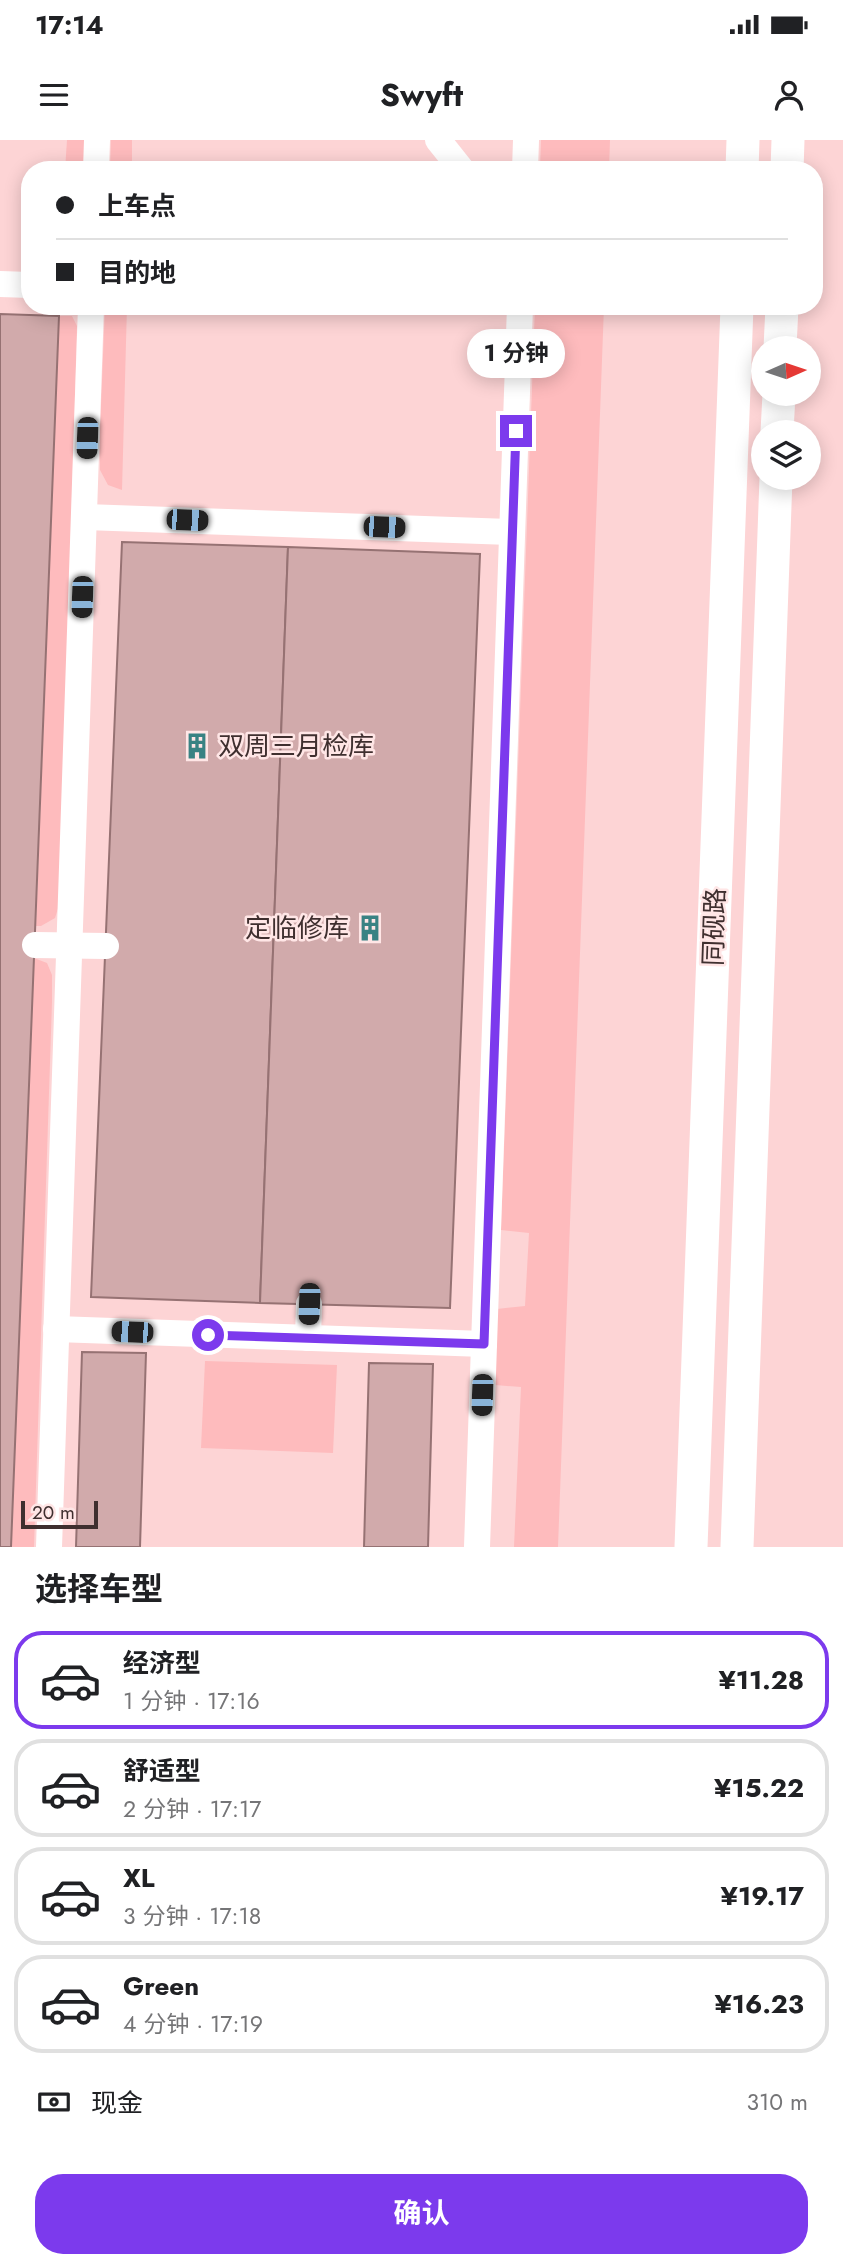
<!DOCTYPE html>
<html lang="zh">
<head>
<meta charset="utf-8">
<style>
	body { margin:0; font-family:Jost,"Noto Sans SC",sans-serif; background:#f2f2f2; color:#202124; height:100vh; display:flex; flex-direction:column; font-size:26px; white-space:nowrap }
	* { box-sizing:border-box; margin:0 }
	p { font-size:23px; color:#757577 }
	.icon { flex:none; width:38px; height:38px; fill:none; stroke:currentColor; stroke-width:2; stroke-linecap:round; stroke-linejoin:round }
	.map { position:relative; height:1407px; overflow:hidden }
	.drawer { display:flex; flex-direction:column; background:#fff; flex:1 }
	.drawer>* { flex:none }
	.guide { position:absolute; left:21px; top:21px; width:802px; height:154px; border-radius:28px; box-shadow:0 4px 18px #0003; display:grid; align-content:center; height:154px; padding:0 35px; background:#fff }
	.needle { width:46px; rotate:87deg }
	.fabs { position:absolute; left:751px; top:196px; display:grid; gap:14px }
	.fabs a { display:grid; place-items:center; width:70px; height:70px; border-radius:50%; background:#fff; box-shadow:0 4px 18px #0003; font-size:35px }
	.scale { position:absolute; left:21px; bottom:18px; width:77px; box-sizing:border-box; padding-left:7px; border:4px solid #3f2f2f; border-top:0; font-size:19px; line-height:24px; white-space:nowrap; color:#3f2f2f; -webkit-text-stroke:5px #ffe6e6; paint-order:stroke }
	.end { position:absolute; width:32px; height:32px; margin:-16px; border:9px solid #7c3aed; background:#fff; box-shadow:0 0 0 4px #fff }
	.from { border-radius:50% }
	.bubble { position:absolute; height:49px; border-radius:24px; background:#fff; box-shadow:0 4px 18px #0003; font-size:23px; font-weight:700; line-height:49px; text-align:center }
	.car { position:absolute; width:21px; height:42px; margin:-21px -10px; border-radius:9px; box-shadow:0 0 5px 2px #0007; background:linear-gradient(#222 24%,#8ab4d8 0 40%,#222 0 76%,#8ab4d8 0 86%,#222 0) }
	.guide b { display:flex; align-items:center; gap:24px; height:66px; font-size:26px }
	.guide b+b { border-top:2px solid #e0e0e0 }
	.guide i { width:18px; height:18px; background:#202124 }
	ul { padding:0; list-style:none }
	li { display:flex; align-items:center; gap:21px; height:98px; margin:0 14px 10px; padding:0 21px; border:4px solid #e0e0e0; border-radius:28px }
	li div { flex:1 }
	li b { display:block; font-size:26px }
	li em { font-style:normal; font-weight:700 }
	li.selected { border-color:#7c3aed }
	li>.icon { width:63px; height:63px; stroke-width:1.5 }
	h2 { padding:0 35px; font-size:32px; line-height:84px }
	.pay { display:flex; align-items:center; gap:18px; height:77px; padding:0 35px; font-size:26px }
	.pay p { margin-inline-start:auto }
	.cta { display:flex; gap:14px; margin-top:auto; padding:14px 35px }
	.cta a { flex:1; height:80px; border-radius:28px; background:#7c3aed; color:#fff; font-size:28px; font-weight:700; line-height:80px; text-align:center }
	.status { display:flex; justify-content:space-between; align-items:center; height:49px; padding:0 35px; background:#fff; direction:ltr }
	.status svg { height:19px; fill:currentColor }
	header { display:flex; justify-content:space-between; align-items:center; height:91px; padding:0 35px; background:#fff; font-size:32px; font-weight:700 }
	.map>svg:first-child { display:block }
	.green { fill:#febbbd }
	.building { fill:#d1aaab; stroke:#967273; stroke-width:2 }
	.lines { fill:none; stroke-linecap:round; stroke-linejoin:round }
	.minor { stroke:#fff; stroke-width:26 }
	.major { stroke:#fff; stroke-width:33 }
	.route { stroke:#7c3aed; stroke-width:9 }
	.labels { text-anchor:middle; stroke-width:5; stroke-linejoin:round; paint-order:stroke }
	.poi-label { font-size:26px; fill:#3f2f2f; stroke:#ffe6e6; text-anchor:start }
	.street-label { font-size:26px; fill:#3f2f2f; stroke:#ffe6e6 }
</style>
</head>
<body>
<div class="status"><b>17:14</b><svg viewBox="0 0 49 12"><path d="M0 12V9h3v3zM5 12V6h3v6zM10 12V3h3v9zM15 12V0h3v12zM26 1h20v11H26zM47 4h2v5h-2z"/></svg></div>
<header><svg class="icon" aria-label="menu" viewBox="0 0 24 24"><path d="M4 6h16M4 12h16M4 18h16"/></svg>Swyft<svg class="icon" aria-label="person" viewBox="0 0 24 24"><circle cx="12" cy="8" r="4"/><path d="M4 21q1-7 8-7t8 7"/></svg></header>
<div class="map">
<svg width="843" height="1407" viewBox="0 0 843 1407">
	<rect width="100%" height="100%" fill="#fdd4d5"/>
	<g class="green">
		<polygon points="67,0 85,0 85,30 65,30"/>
		<polygon points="111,0 132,0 132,30 110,30"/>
		<polygon points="541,0 610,0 609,30 540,30"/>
		<polygon points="105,166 127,166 122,350 108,345 100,330 100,290"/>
		<polygon points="535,166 604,166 558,1407 514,1407 521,1247 495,1245 497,1169 525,1166 529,1093 501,1090"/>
		<polygon points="59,176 72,176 77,186 60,762 55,778 41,786 36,786"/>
		<polygon points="34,818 47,823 52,835 52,862 34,1407 11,1407"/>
		<polygon points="205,1221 337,1225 333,1313 201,1308"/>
	</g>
	<g class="building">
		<polygon points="0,174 59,176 11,1407 0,1407"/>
		<polygon points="122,402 288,407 260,1163 91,1157"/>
		<polygon points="288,407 480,414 450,1168 260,1163"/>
		<polygon points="82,1212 146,1213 140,1407 76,1407"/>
		<polygon points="369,1223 433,1224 428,1407 364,1407"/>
	</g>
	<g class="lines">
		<g class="minor">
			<polyline points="438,0 462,30"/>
			<polyline points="96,30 97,0"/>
			<polyline points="525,30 526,0"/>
			<polyline points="0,144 30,145"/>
			<polyline points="85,377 512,392"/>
			<polyline points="35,805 106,806"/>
			<polyline points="56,1189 484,1204"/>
			<polyline points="308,1198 309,1164"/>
			<polyline points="49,1407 91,166"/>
			<polyline points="477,1407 520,166"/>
		</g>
		<g class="major">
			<polyline points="742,30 743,0"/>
			<polyline points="787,30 788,0"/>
			<polyline points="780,208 782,166"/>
			<polyline points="777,292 779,254"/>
			<polyline points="691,1407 737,166"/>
			<polyline points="737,1407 776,338"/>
		</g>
	</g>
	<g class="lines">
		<polyline class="route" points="208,1195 484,1204 516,291"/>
	</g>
	<defs>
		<g id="building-bare" transform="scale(2.1)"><path d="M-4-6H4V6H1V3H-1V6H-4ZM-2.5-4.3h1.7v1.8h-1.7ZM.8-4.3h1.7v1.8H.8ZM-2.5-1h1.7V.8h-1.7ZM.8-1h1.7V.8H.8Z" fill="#398283" stroke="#ffe6e6" stroke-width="2.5" paint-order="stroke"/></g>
	</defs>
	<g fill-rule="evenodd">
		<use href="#building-bare" x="197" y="606"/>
		<use href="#building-bare" x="370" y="788"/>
	</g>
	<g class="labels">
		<g class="poi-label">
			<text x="218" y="615">双周三月检库</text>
			<text x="349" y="797" text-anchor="end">定临修库</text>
		</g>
		<g class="street-label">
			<text transform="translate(714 787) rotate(-88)" y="9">同砚路</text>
		</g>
	</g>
</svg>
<div class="fabs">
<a><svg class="needle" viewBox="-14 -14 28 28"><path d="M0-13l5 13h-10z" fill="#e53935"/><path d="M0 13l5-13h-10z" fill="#757577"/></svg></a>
<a><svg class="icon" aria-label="layers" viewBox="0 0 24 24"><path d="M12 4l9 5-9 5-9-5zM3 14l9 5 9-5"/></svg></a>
</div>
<div class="scale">20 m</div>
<i class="end from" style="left:208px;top:1195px"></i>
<i class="end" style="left:516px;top:291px"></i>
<div class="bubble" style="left:467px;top:189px;width:98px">1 分钟</div>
<i class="car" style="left:87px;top:298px;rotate:182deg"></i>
<i class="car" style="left:187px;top:380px;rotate:92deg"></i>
<i class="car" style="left:384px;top:387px;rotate:92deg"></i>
<i class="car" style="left:82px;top:457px;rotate:182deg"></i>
<i class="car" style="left:309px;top:1164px;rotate:182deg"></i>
<i class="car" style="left:132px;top:1192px;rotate:272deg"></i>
<i class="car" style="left:482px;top:1255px;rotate:182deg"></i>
<div class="guide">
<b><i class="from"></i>上车点</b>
<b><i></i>目的地</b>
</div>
</div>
<section class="drawer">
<h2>选择车型</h2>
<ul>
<li class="selected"><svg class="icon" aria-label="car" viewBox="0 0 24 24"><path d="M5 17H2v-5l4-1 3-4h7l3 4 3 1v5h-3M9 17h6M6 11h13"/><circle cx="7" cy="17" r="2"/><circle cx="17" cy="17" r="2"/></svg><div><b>经济型</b><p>1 分钟 · 17:16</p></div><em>¥11.28</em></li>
<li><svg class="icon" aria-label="car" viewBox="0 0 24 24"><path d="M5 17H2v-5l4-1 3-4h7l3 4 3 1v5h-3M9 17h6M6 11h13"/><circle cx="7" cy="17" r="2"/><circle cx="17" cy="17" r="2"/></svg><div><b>舒适型</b><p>2 分钟 · 17:17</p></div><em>¥15.22</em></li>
<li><svg class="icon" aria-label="car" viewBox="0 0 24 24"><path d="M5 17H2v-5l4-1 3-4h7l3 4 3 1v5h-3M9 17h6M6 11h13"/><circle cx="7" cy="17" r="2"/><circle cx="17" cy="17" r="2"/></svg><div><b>XL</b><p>3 分钟 · 17:18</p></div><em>¥19.17</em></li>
<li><svg class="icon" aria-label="car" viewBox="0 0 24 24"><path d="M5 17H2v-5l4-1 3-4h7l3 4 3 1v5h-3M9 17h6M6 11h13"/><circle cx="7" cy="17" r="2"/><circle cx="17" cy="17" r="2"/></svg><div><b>Green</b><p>4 分钟 · 17:19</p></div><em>¥16.23</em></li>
</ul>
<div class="pay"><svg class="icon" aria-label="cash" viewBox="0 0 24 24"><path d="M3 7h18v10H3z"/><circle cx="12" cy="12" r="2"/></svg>现金<p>310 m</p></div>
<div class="cta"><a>确认</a></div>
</section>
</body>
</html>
